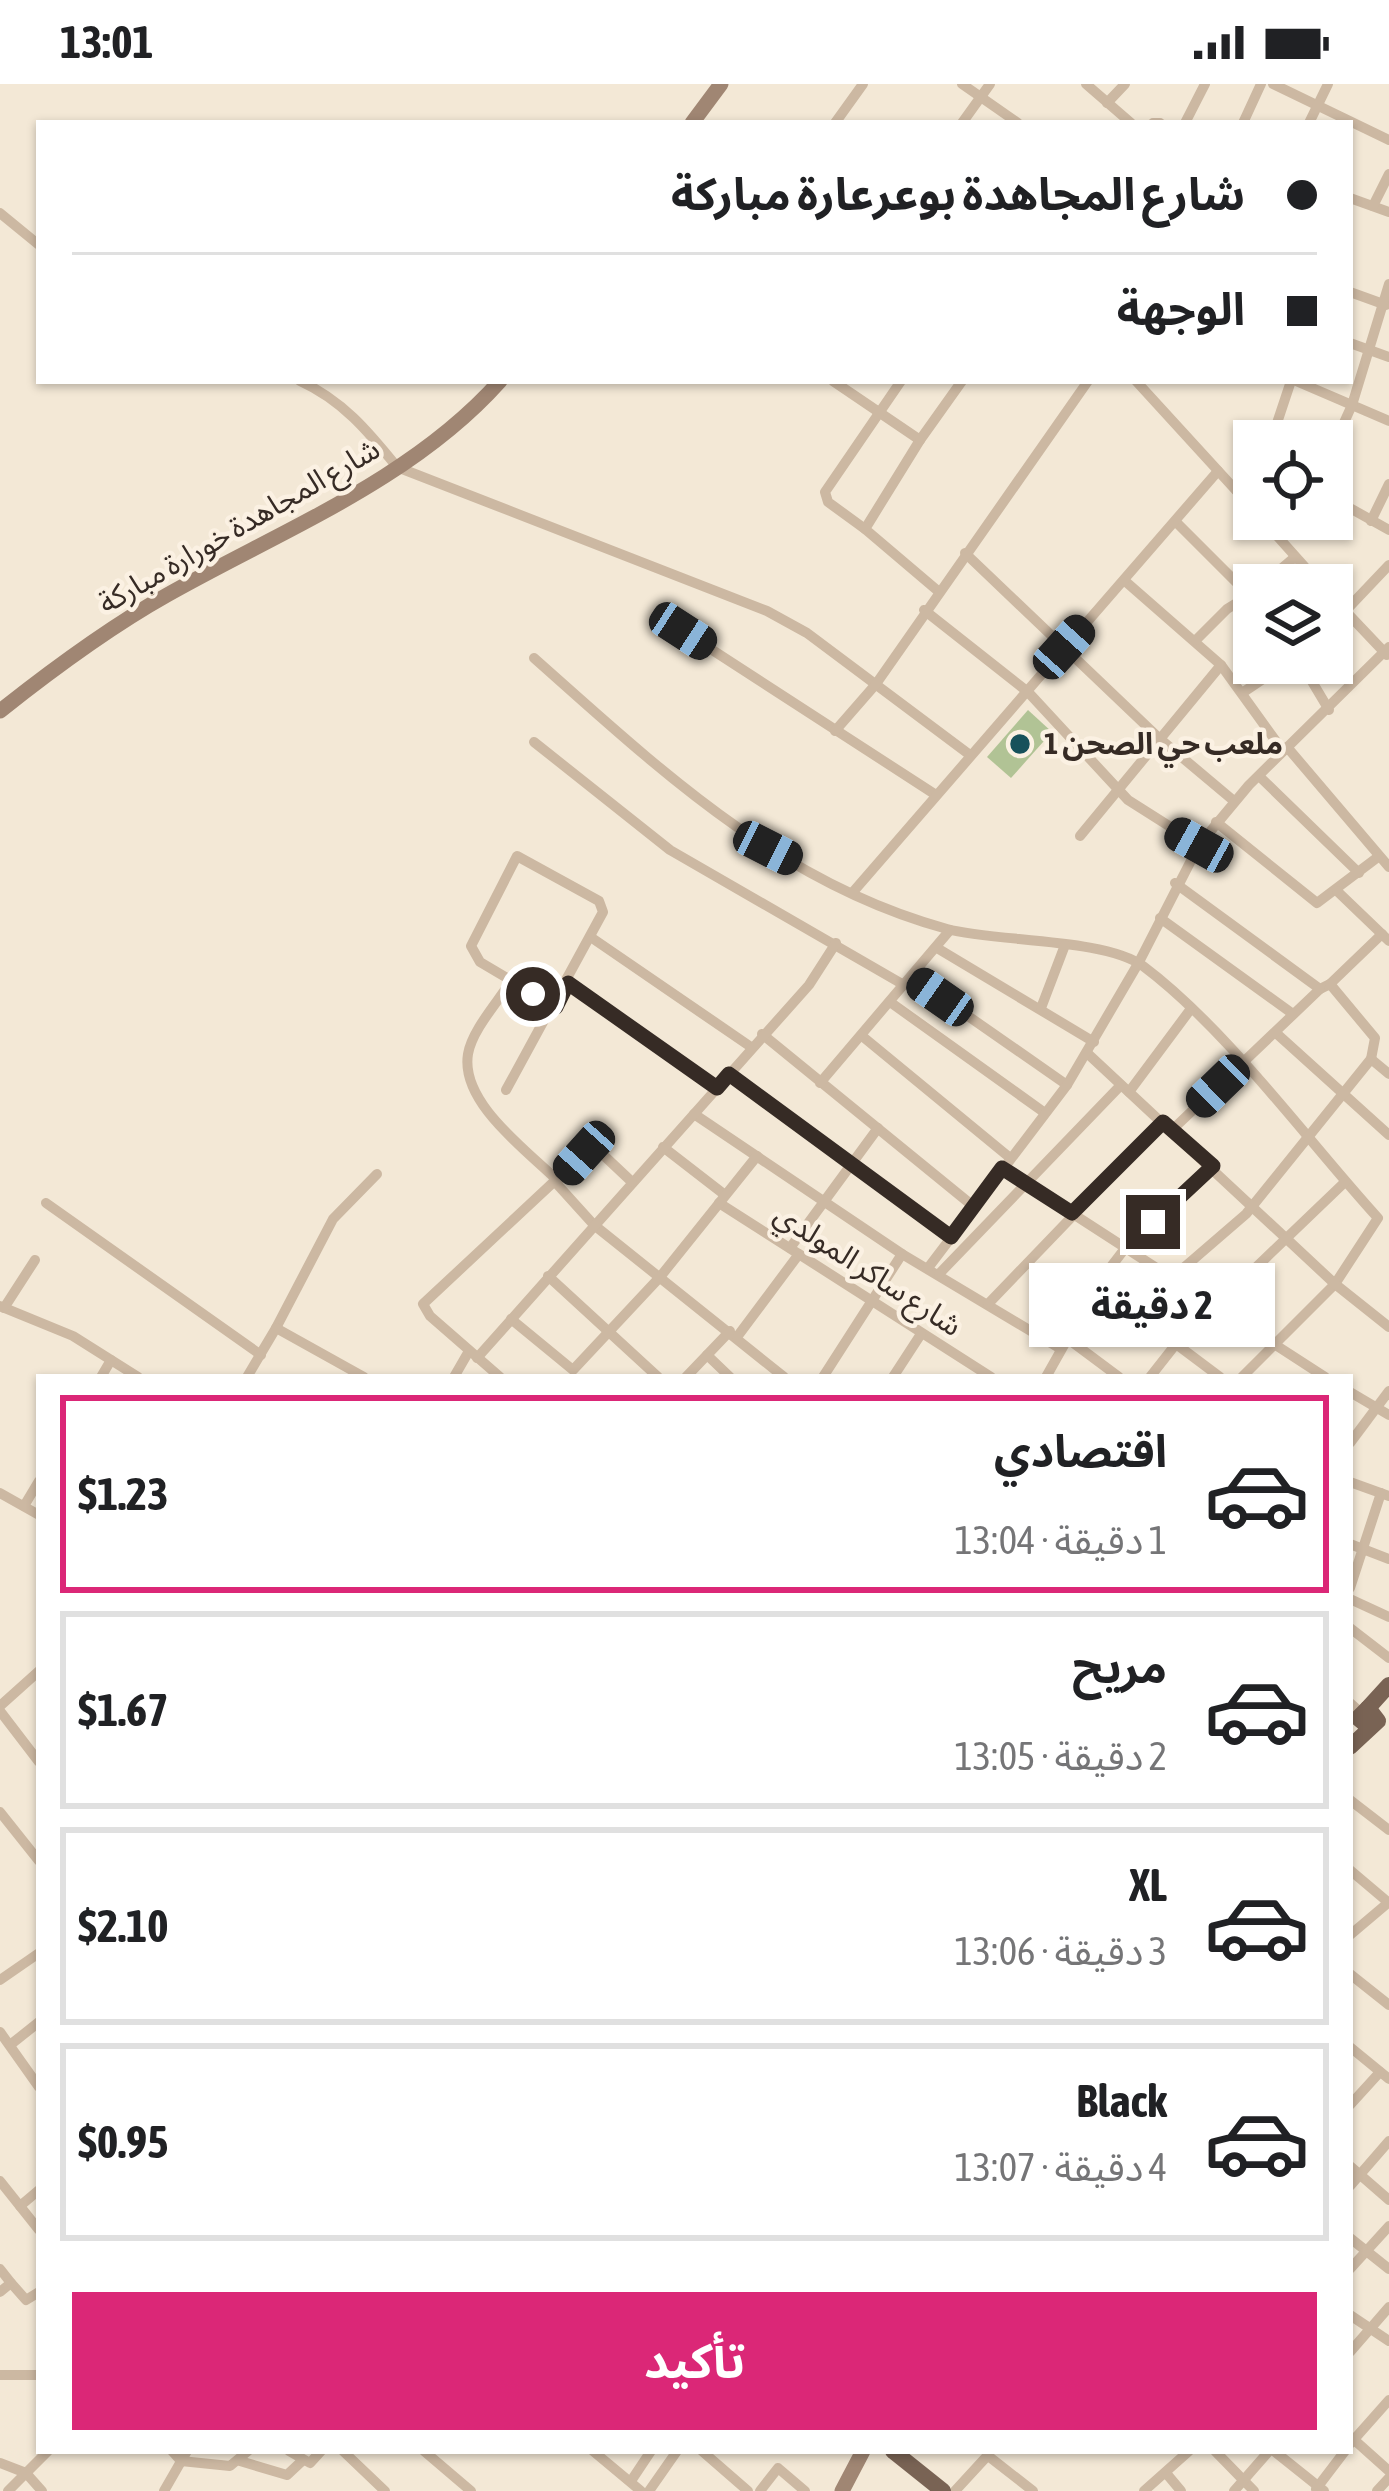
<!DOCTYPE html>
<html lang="ar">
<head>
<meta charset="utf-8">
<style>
	body { margin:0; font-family:"Asap Condensed","Noto Sans Arabic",sans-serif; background:#f6f6f6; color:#202124; direction:rtl; height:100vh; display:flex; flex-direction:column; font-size:45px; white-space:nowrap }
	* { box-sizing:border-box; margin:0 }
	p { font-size:39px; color:#757577 }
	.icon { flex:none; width:66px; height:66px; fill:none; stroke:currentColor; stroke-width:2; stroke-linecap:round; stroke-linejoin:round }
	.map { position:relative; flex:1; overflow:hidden; direction:ltr }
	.drawer { position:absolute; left:36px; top:1290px; width:1317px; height:1080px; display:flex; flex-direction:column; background:#fff; border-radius:0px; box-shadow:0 3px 9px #0004; direction:rtl }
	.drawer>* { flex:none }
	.guide { position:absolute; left:36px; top:36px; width:1317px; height:264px; border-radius:0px; box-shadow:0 3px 9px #0004; direction:rtl; display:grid; align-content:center; height:264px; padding:0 36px; background:#fff }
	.fabs { position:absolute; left:1233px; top:336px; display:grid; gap:24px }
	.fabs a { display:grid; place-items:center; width:120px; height:120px; border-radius:0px; background:#fff; box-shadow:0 3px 9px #0004; font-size:60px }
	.end { position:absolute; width:54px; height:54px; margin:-27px; border:15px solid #362b25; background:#fff; box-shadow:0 0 0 6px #fff }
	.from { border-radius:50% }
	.bubble { position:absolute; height:84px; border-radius:0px; background:#fff; box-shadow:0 3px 9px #0004; font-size:39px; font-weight:700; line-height:84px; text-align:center; direction:rtl }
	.car { position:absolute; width:36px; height:72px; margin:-36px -18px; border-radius:15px; box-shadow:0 0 9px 3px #0007; background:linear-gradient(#222 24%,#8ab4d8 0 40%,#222 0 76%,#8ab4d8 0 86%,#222 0) }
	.guide b { display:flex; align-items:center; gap:42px; height:114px; font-size:45px }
	.guide b+b { border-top:3px solid #e0e0e0 }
	.guide i { width:30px; height:30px; background:#202124 }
	ul { padding:21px 0 0; list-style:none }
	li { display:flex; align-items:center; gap:36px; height:198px; margin:0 24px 18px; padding:0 12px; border:6px solid #e0e0e0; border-radius:0px }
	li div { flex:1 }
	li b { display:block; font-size:45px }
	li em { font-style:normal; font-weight:700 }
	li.selected { border-color:#db2777 }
	li>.icon { width:108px; height:108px; stroke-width:1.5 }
	.primary-button { display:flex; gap:24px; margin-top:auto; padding:24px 36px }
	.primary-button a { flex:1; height:138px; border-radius:0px; background:#db2777; color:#fff; font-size:48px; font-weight:700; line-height:138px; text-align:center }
	.status { display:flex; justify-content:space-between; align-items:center; height:84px; padding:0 60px; background:#fff; direction:ltr }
	.status svg { height:33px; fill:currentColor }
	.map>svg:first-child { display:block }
	.green { fill:#b1c395 }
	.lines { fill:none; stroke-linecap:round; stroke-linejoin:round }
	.street { stroke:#ccb8a2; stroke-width:10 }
	.secondary { stroke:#a08673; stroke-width:15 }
	.primary { stroke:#796354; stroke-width:16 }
	.route { stroke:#362b25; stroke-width:15 }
	.poi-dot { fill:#17515b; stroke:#fbf1e3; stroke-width:4.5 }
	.labels { text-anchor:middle; stroke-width:9; stroke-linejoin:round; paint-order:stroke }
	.street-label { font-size:30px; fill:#362b25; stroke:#fbf1e3 }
	.poi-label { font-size:30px; font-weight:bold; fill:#362b25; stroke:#fbf1e3; text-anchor:start }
</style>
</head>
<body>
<div class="status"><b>13:01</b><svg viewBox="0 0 49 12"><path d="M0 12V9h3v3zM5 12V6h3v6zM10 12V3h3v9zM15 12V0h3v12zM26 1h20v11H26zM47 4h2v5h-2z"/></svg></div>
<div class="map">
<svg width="1389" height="2407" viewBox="0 0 1389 2407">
	<rect width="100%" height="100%" fill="#f3e8d6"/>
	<polygon class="green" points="1028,626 1052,648 1011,694 987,673"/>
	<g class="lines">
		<g class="street">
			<polyline points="962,0 1018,39"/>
			<polyline points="1086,0 1131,39"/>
			<polyline points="1273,0 1389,56"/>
			<polyline points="1107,19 1125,0"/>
			<polyline points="835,39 863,0"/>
			<polyline points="962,39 990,0"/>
			<polyline points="1153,39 1160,39"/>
			<polyline points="1185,39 1205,0"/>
			<polyline points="1243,39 1261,0"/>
			<polyline points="1309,39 1328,0"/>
			<polyline points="1350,114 1389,128"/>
			<polyline points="1373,122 1389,90"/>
			<polyline points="0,129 39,161"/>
			<polyline points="1350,208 1386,221"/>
			<polyline points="1350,259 1389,273"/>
			<path d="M300,297c42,19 68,50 97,86l370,144 40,22 163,122"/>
			<polyline points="833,297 920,356 865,445 938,507"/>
			<polyline points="1136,297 1254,426"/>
			<polyline points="1296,297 1389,337"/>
			<polyline points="920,356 962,297"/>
			<polyline points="1271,357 1291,297"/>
			<polyline points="1332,365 1352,321 1389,200"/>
			<polyline points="1237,407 1254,385"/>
			<polyline points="1332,414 1389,446"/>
			<polyline points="1262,435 1321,501"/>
			<polyline points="1371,437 1389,400"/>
			<polyline points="1176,438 1254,516"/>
			<polyline points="865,445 828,418 825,408 901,297"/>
			<polyline points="965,469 1159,654 1234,717"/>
			<polyline points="1125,497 1221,581 1283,667"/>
			<polyline points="1262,501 1295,473"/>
			<polyline points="1332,513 1387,571"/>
			<polyline points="924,526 1028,608 1128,716 1199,761"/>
			<polyline points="1332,541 1389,481"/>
			<polyline points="683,547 936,711"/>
			<polyline points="1196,556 1227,525 1253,509"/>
			<path d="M534,574c125,111 246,226 413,271 48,13 158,9 196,37 84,63 163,173 235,252l-43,66 -93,93"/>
			<polyline points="1301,579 1329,626"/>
			<polyline points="1245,607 1287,579"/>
			<polyline points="835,647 876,600 1088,297"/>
			<polyline points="534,658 670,766 904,901"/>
			<polyline points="1287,663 1389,783"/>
			<polyline points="1259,692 1359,789"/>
			<polyline points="1216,738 1317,819 1378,773"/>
			<polyline points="1080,752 1221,581"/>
			<polyline points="1175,799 1320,905 1330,900 1375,954 1371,975"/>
			<polyline points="1337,807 1389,857"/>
			<polyline points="853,808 1218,387"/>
			<polyline points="1160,834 1293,930"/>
			<polyline points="592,854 751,963"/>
			<polyline points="937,864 1094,958"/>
			<polyline points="912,893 1067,1001"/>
			<path d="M511,897c-13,21 -39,49 -43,73 -8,49 60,97 90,127"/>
			<polyline points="568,899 717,1004"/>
			<polyline points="1330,900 1382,850"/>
			<polyline points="890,918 1045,1029"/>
			<polyline points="1041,924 1065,861"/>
			<polyline points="1276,949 1389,1051"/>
			<polyline points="762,950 973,1122"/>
			<polyline points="862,952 1009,1073"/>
			<polyline points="1087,969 1335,1200 1389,1243"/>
			<polyline points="729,990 951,1153"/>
			<polyline points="820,999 950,846"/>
			<polyline points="506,1006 603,828 599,817 517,772 471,862 480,878 556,923"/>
			<polyline points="1129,1008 1190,926"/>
			<polyline points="694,1030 902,1170 1061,1265"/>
			<polyline points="1172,1046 1320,905"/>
			<polyline points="663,1063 725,1111"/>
			<polyline points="1002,1084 1325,1293"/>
			<polyline points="556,1099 594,1141 784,1293"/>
			<polyline points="46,1119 261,1271"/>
			<polyline points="719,1119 991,1293"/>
			<polyline points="790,1164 878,1044"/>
			<polyline points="928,1184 1067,1001 1139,878 1199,761 1249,701 1389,563"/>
			<polyline points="939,1190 1121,1001"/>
			<polyline points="548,1192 658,1293"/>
			<polyline points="1173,1193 1246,1130 1371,975 1389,990"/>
			<polyline points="988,1220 1163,1038"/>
			<polyline points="0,1222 73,1252 138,1293"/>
			<polyline points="4,1224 35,1176"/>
			<polyline points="511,1235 573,1286 660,1193 757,1072"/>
			<polyline points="276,1244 333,1135 377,1090"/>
			<polyline points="737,1253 799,1170"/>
			<polyline points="1068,1255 1119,1293"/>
			<polyline points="707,1271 730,1293"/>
			<polyline points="477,1274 809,901 836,859"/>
			<polyline points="101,1293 111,1276"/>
			<polyline points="247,1293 276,1244 364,1293"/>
			<polyline points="454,1293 469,1267"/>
			<polyline points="500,1293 430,1232 423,1220 589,1065 598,1066 632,1098"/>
			<polyline points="686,1293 730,1247"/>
			<polyline points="823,1293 902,1170"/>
			<polyline points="893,1293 921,1250"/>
			<polyline points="1046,1293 1100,1197 1123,1167 1213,1082"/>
			<polyline points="1150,1293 1176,1260"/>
			<polyline points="1220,1293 1176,1260 1345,1098"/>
			<polyline points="1350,1308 1389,1331"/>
			<polyline points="1350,1359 1389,1307"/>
			<polyline points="1350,1398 1389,1412"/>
			<polyline points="0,1409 39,1431"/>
			<polyline points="24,1422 39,1397"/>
			<polyline points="1350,1460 1389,1475"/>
			<polyline points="1350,1504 1381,1409"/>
			<polyline points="1350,1515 1389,1533"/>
			<polyline points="1350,1544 1389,1574"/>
			<polyline points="1350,1619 1360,1628"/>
			<polyline points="0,1622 39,1587"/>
			<polyline points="0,1627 39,1678"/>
			<polyline points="1350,1716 1389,1746"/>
			<polyline points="0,1728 39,1777"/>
			<polyline points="1350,1786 1389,1819"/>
			<polyline points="1350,1851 1389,1818"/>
			<polyline points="1350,1890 1389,1921"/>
			<polyline points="0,1896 39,1869"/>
			<polyline points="0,1948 39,2003"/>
			<polyline points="10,1961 39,1938"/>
			<polyline points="1350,1963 1389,1995"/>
			<polyline points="1350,2021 1380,1988"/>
			<polyline points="1350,2082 1389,2116"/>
			<polyline points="0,2097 39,2146"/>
			<polyline points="1350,2102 1389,2057"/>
			<polyline points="20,2122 39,2106"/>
			<polyline points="1350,2154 1389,2185"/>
			<polyline points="0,2185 11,2199 0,2208"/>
			<polyline points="1350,2185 1389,2142"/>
			<polyline points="11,2199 26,2216 39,2208"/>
			<polyline points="1350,2231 1389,2257"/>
			<polyline points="1350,2268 1389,2223"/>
			<polyline points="0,2291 39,2291"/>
			<polyline points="1351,2353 1389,2387"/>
			<polyline points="1350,2360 1389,2316"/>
			<polyline points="172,2367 181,2377 230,2382 248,2367"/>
			<polyline points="289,2367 310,2379 321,2367"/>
			<polyline points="343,2367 385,2407"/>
			<polyline points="424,2367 471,2407"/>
			<polyline points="593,2367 641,2407"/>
			<polyline points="702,2367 748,2407"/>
			<polyline points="1215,2367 1254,2407"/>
			<polyline points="1274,2367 1324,2407"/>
			<polyline points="987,2371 1033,2407"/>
			<polyline points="240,2377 287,2391 302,2377"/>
			<polyline points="0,2379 26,2389 42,2407"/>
			<polyline points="1166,2389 1181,2407"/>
			<polyline points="631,2397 651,2367"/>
			<polyline points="1316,2405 1345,2367"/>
			<polyline points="8,2407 48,2367"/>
			<polyline points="164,2407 187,2367"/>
			<polyline points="649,2407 677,2367"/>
			<polyline points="760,2407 778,2384 805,2407"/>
			<polyline points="955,2407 989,2370"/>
			<polyline points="1144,2407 1189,2367"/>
			<polyline points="1234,2407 1269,2367"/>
			<polyline points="1377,2407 1389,2394"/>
		</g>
		<g class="secondary">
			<polyline points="692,39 721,0"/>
			<path d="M0,627c53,-42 108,-83 167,-116 113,-64 245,-115 333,-214"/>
			<polyline points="842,2407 863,2367"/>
		</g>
		<g class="primary">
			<polyline points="1368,1624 1389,1601"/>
			<polyline points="1350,1663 1378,1637 1368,1624 1358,1634 1370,1644"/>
			<polyline points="893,2367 943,2407"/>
		</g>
	</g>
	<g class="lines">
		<polyline class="route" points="533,910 556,923 568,899 717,1004 729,990 951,1153 1002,1084 1072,1129 1163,1038 1213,1082 1153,1138"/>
	</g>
	<circle class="poi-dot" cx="1020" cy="660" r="12"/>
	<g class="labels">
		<g class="street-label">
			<text transform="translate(239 442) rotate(-30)" y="10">شارع المجاهدة خورارة مباركة</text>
			<text transform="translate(868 1186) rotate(33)" y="10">شارع ساكر المولدي</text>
		</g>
		<g class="poi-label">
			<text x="1044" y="670">ملعب حي الصحن 1</text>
		</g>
	</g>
</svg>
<div class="fabs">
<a><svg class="icon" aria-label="locate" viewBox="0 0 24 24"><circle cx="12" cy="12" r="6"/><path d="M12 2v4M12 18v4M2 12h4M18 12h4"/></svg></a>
<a><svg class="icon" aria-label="layers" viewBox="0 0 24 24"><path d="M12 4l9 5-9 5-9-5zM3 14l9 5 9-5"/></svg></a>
</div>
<i class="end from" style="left:533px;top:910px"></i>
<i class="end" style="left:1153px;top:1138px"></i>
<div class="bubble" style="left:1029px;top:1179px;width:246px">2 دقيقة</div>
<i class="car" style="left:683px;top:547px;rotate:123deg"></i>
<i class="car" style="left:1064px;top:563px;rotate:42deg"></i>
<i class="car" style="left:1199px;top:761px;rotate:299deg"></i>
<i class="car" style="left:768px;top:764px;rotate:117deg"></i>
<i class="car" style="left:940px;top:913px;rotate:305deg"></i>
<i class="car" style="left:1218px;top:1002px;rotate:226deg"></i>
<i class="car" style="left:584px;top:1069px;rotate:222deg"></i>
<div class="guide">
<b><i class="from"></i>شارع المجاهدة بوعرعارة مباركة</b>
<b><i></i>الوجهة</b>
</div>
<section class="drawer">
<ul>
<li class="selected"><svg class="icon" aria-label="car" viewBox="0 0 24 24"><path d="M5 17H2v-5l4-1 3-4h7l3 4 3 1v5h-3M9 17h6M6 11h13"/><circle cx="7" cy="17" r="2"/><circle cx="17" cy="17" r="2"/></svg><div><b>اقتصادي</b><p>1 دقيقة · 13:04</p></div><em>$1.23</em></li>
<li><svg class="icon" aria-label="car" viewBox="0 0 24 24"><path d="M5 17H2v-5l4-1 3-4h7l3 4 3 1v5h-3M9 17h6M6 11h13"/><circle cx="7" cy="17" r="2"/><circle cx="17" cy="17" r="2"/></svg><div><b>مريح</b><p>2 دقيقة · 13:05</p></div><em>$1.67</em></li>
<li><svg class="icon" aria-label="car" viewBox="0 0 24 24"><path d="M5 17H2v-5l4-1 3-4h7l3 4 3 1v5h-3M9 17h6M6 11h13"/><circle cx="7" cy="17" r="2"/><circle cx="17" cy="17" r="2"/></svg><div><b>XL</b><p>3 دقيقة · 13:06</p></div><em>$2.10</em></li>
<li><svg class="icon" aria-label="car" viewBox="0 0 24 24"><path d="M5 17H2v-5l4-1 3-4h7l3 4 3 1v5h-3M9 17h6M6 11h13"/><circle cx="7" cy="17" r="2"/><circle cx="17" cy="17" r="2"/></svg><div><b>Black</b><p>4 دقيقة · 13:07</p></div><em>$0.95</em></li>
</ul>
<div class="primary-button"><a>تأكيد</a></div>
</section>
</div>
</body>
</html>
